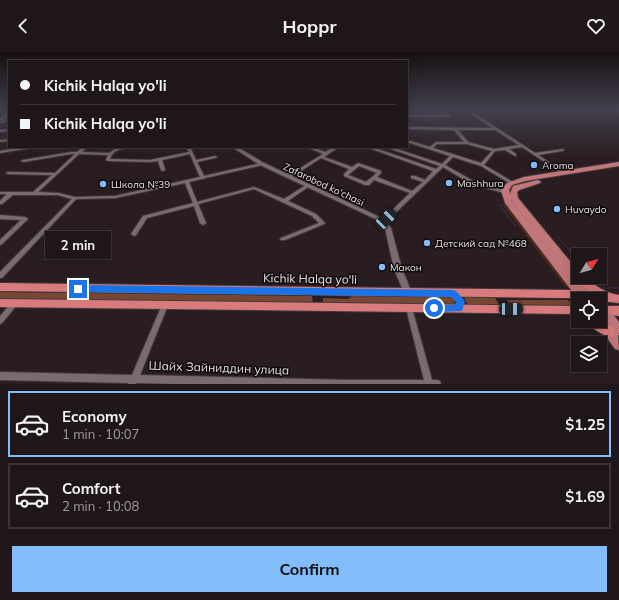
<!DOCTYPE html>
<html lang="en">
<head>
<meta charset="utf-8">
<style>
	body { margin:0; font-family:Mulish,sans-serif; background:#2c2326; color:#f1f3f6; height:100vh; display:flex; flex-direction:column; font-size:15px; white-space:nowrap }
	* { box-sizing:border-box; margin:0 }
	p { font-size:13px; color:#a19fa2 }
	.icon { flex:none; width:22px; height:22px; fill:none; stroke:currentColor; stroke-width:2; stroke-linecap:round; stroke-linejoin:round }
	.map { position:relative; height:332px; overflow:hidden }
	.drawer { display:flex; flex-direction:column; background:#1f1619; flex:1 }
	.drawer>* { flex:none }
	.banner { position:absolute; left:8px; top:8px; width:400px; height:88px; border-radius:0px; box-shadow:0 4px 16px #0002,0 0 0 1px #3c3538; display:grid; align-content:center; height:88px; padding:0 12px; background:#1f1619 }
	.needle { width:26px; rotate:53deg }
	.tools { position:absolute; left:571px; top:196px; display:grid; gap:8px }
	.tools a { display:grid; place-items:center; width:36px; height:36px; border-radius:0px; background:#1f1619; box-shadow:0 4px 16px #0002,0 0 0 1px #3c3538; font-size:20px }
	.end { position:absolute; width:18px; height:18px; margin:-9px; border:5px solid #1a73e8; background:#fff; box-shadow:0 0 0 2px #fff }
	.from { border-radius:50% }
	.bubble { position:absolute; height:28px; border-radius:0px; background:#1f1619; box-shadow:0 4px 16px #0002,0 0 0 1px #3c3538; font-size:13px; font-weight:700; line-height:28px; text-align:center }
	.car { position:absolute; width:12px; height:24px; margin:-12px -6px; border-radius:5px; box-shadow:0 0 3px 1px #0007; background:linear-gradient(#222 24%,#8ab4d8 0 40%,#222 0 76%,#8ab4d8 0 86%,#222 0) }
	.banner b { display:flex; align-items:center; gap:14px; height:38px; font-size:15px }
	.banner b+b { border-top:1px solid #3c3538 }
	.banner i { width:10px; height:10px; background:#f1f3f6 }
	ul { padding:7px 0 0; list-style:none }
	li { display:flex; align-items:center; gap:12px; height:66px; margin:0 8px 6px; padding:0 4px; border:2px solid #3c3538; border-radius:0px }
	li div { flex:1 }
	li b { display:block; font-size:15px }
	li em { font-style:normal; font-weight:700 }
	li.current { border-color:#82bcfa }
	li>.icon { width:36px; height:36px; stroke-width:1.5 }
	.cta { display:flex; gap:8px; margin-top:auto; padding:8px 12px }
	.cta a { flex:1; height:46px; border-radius:0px; background:#82bcfa; color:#111; font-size:16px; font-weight:700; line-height:46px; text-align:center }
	header { display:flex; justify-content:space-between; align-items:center; height:52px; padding:0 12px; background:#1f1619; font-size:18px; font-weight:700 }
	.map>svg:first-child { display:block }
	.green { fill:#4f2513 }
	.forest { fill:#774733 }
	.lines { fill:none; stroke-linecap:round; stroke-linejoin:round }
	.stream { stroke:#472b52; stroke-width:1 }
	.minor-casing { stroke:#453b3e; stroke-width:2 }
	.tertiary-casing { stroke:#453b3e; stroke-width:2 }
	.primary-casing { stroke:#453b3e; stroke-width:2 }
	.trunk-casing { stroke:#453b3e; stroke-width:2 }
	.minor { fill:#7a6b6f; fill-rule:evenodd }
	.tertiary { fill:#7a6b6f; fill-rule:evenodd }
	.primary { fill:#c17779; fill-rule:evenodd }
	.trunk { fill:#d97b7c; fill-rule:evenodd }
	.route { fill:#1a73e8 }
	.poi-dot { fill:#82bcfa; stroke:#0e090a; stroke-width:1.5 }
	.labels { text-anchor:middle; stroke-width:3; stroke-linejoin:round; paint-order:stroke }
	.poi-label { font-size:10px; fill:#eae1e3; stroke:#0e090a; text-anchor:start }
	.street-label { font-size:10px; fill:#eae1e3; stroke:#0e090a }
	.near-street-label { font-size:12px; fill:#eae1e3; stroke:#0e090a }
</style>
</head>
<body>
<header><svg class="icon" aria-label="back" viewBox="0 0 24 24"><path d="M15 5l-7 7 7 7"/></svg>Hoppr<svg class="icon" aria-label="heart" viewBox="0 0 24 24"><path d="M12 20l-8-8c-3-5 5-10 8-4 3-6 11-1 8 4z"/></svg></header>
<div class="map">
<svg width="619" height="332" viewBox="0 0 619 332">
	<rect width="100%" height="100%" fill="#291d21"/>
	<polygon class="green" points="502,152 506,152 571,235 565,235"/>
	<g class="forest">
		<polygon points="0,240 312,244 313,252 0,247"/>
		<polygon points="352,244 453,245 456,253 342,252 338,250 323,250 323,246 348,247"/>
		<polygon points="464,245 495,246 500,254 468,254"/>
		<polygon points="507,248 568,248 573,255 510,254"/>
	</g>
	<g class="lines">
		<g class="stream">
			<polyline points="571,57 575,60"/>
			<polyline points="499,152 516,175"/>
			<polyline points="558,185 578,208"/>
			<polyline points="593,225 602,236 619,236"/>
		</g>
		<g class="minor-casing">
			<g id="minor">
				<polygon points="437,57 441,57 450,64 448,65 407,65 407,63 445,63"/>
				<path d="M464,57h4l67,44 28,-4 1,1 -2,1 -24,4 28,18 -1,1h-2l-41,-27 -13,2 7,5v2h-1l-10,-6 -10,1 -11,14 29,17v1l-2,1 -30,-18 -28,-9 -8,8 30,17 31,9v1l-2,1 -33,-9 -28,-17 -57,55h-4l-1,-1 1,-1 28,-27 -36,-13 -5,5h-4l-21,-9v-2l5,-5 -28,-11 -31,20h-2l-2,-1 37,-23 -16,-7h5l13,5 9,-5h5l-15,10 28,10 6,-4 23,8v2l-4,4 35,14 11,-9 -12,-4v-2h4l10,4 8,-9 -67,-24h6l64,22 4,-3 -55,-19h6l51,17 8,-8 -43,-14v-2l23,7 6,-5h28l-10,-12 -47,-1v-2l85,1zM458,78h37l24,15 -25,4 -26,-7zM437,92h30l25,7 -11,12 -48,-15zM359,114l18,7 -11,9 -18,-7z"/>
				<polygon points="8,60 9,60 9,63 0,69 0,66"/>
				<polygon points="9,67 9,69 0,71 0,69"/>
				<polygon points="9,77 9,79 0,80 0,78"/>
				<polygon points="9,87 9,89 0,90 0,88"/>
				<polygon points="24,95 33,95 31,96 0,101 0,99"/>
				<path d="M83,95h4l-5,5 27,1 8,-5 5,-1h9c-9,3 -17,1 -21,12l40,1 39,-8 -3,-5h4l6,13 19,-4 2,1 -2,1 -18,4 7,14 58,-13h1v2l-58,13 -2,1h-2l-12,3 8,20 57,-15 30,12 22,-14 2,1v1l-20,14 28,13 9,9 -1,1 -39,16h-4l-1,-1 1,-1 38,-15 -7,-7 -58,-27 -56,15 8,19 -1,1 -2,1 -3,-2 -6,-17 -47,12 -11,17 -2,1 -3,-2 12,-18 50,-13 -8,-20 -70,15 -39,1 -74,79h-2v-6l72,-73 -14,-4h-45l-11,9h-2v-3l7,-7h-7v-2h33l19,-17 -44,-1 -2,-1 2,-1 47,1 20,-19h-4l-48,8 -2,-1 2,-1 48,-8h6zM79,102l29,1 -2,5 2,1 42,1 8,-1 3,9 2,1 2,-1 -3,-10 28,-6 10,23 -85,19 -40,1 -17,-4 -20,-1z"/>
				<polygon points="0,163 25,165 28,167 2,192 0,193 0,188 21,168 0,167"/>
				<polygon points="15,248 17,249 18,251 17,253 2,271 0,272 0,264 13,249"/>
				<polygon points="165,250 167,251 168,253 140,323 348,328 424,328 406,256 407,254 409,253 411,254 412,256 432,328 437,328 440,329 441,332 176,332 136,331 136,332 128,332 128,331 0,328 0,320 132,323 162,253 163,251"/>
			</g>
		</g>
		<g class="tertiary-casing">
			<polygon id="tertiary" points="232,95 237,95 264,111 386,168 391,176 402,217 412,241 411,243 408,244 405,243 394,217 385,176 382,170 260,113"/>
		</g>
		<g class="primary-casing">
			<g id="primary">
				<polygon points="611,57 619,58 619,61"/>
				<path d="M619,110v4l-94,15 -13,4 -3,5 1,4 3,-8 25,-6 3,2 -1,1 -21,7 -2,2 1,6 60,73v6h5l17,22h-22l-73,-96 -4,-13 6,-7 17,-6zM511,147v1l29,36 -28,-35z"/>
				<polygon points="600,250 604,251 619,270 619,283 618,283 619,298 615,297 595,269 600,269 600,263 601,264 600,262"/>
			</g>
		</g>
		<g class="trunk-casing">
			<g id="trunk">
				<path d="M578,223v2c7,0 11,5 17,8 7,5 16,9 24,10v8l-19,-2v-2l-32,-1 -568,-7v-8l568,7 22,2 -15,-10 -2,-3 2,-3z"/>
				<polygon points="0,247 578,254 578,262 0,255"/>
				<polygon points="600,254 619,254 619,264 600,262"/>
				<path d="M600,268l13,8 2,4 -2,4 -4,1c-7,-3 -19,-9 -22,-16z"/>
			</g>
		</g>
		<use href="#minor" class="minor"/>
		<use href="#tertiary" class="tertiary"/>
		<use href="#primary" class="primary"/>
		<use href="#trunk" class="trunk"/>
	</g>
	<linearGradient id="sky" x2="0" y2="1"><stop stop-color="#171012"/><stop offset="0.55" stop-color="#43404e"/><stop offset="1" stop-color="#43404e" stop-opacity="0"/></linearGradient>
	<rect width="619" height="104" fill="url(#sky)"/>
	<polygon class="route" points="78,233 453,238 456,239 465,249 462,259 434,260 430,256 431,253 455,253 456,250 451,245 78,240 74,237"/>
	<g class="poi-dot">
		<circle cx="534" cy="113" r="4"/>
		<circle cx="449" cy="131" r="4"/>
		<circle cx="103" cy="132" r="4"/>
		<circle cx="557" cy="157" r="4"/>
		<circle cx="427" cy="191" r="4"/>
		<circle cx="382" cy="215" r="4"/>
	</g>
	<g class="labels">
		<g class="poi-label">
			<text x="542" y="117">Aroma</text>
			<text x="457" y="135">Mashhura</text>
			<text x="111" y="136">Школа №39</text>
			<text x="565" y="161">Huvaydo</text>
			<text x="435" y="195">Детский сад №468</text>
			<text x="390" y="219">Макон</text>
		</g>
		<g class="street-label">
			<text transform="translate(324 132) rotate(25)" y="4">Zafarobod ko'chasi</text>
		</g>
		<g class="near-street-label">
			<text transform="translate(310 227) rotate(1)" y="4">Kichik Halqa yo'li</text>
			<text transform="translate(219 316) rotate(2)" y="4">Шайх Зайниддин улица</text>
		</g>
	</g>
</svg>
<div class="tools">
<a><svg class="needle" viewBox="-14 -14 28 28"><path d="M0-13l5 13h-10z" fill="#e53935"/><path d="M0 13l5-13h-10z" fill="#a19fa2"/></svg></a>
<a><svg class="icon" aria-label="locate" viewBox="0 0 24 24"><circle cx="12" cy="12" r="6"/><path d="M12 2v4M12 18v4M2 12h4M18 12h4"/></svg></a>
<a><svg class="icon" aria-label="layers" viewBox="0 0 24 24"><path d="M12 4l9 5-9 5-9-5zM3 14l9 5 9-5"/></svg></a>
</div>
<i class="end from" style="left:434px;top:256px"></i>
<i class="end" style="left:78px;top:237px"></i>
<div class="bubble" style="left:45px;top:179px;width:66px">2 min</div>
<i class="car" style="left:386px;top:167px;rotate:46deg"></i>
<i class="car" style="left:511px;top:257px;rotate:90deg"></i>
<div class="banner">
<b><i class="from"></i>Kichik Halqa yo'li</b>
<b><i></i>Kichik Halqa yo'li</b>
</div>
</div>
<section class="drawer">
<ul>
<li class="current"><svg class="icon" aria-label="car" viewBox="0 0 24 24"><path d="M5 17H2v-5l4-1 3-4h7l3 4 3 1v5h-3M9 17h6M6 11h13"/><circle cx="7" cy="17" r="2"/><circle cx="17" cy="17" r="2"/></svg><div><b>Economy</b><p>1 min · 10:07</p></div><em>$1.25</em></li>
<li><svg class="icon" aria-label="car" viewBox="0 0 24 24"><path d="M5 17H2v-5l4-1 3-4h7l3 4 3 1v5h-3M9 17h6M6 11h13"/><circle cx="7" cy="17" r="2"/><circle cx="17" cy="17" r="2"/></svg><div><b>Comfort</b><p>2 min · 10:08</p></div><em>$1.69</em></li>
</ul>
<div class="cta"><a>Confirm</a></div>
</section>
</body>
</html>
